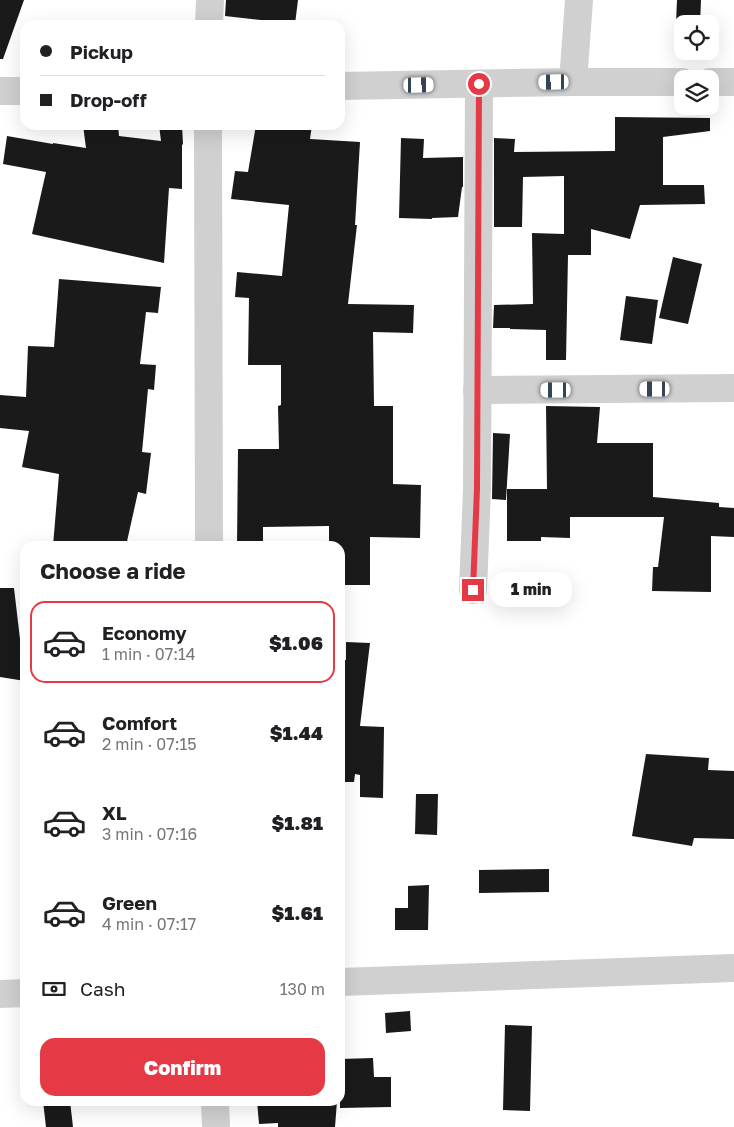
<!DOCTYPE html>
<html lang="en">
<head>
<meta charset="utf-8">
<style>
	body { margin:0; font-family:"Golos Text",sans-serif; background:#f2f2f2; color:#202124; height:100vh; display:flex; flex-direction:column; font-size:19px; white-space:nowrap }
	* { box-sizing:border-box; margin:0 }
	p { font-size:16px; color:#757577 }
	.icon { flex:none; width:28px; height:28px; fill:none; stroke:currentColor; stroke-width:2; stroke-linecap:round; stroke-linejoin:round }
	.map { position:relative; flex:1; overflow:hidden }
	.details { position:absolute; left:20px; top:541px; width:325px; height:565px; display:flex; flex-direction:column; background:#fff; border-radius:15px; box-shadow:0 5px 20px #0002 }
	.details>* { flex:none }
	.top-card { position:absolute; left:20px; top:20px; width:325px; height:110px; border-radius:15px; box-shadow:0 5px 20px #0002; display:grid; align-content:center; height:110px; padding:0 20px; background:#fff }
	.buttons { position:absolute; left:674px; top:15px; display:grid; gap:10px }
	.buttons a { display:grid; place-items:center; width:45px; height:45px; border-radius:10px; background:#fff; box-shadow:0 5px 20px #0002; font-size:25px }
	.end { position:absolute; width:22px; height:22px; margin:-11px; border:6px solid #e63946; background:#fff; box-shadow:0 0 0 2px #fff }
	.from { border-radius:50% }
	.bubble { position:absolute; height:35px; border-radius:15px; background:#fff; box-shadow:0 5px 20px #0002; font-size:16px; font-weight:800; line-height:35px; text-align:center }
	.car { position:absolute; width:15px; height:30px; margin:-15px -8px; border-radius:6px; box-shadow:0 0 4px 1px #0007; background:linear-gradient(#fff 24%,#345 0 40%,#fff 0 76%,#345 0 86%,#fff 0) }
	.top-card b { display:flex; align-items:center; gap:18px; height:48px; font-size:19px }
	.top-card b+b { border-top:1px solid #e0e0e0 }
	.top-card i { width:12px; height:12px; background:#202124 }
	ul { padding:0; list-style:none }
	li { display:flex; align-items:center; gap:15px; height:82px; margin:0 10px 8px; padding:0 10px; border:2px solid transparent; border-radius:15px }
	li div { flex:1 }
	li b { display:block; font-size:19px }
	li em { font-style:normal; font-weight:800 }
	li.active { border-color:#e63946 }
	li>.icon { width:45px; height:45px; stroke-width:1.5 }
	h2 { padding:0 20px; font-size:22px; line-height:60px }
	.pay { display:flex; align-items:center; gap:12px; height:55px; padding:0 20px; font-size:19px }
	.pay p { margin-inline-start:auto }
	.action { display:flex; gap:10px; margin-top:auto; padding:10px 20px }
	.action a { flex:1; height:58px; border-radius:15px; background:#e63946; color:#fff; font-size:20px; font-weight:800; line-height:58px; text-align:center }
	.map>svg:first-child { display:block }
	.building { fill:#1a1a1a }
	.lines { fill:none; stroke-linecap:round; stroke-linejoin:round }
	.street { stroke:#d0d0d0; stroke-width:28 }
	.route { stroke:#e63946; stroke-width:6 }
</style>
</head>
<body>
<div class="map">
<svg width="734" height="1127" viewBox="0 0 734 1127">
	<rect width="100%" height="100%" fill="#fff"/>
	<g class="building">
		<polygon points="0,0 24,0 3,59 0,59"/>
		<polygon points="226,0 298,0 295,24 225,16"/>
		<polygon points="677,0 701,0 700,24 676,23"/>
		<polygon points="615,117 710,118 710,131 663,137 663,185 704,185 705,204 640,205 630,239 591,229 591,255 568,255 566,360 546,360 546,330 510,329 510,328 493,328 494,305 533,304 532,233 564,234 564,176 523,177 522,227 494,227 494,138 515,139 514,152 615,151"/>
		<polygon points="83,125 118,125 119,136 161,141 159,125 182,125 183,144 182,145 182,189 169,188 164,263 32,234 46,172 3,164 7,136 53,144 53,143 86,148"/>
		<polygon points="256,125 312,125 310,139 360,142 355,225 357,225 348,304 414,305 413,333 373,332 374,406 393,406 393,484 421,485 420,538 370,537 370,585 340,585 340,546 329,546 329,526 263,527 263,546 237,546 238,449 279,449 278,406 281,405 281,365 248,365 249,298 235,297 237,272 282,276 289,205 231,199 235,171 248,172"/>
		<polygon points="401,138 424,139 423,158 463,157 463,187 462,187 458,217 432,218 432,219 399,218"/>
		<polygon points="673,257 702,264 688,324 659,318"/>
		<polygon points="59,279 161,287 158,313 146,312 140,364 156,365 154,390 148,389 142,452 151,453 146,494 138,492 126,546 53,546 59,474 22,467 29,431 0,428 0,395 26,397 28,346 54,347"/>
		<polygon points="626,296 658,300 652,344 620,340"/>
		<polygon points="546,406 600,407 597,443 653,443 653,497 719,503 719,507 734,508 734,537 711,536 711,592 652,591 653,567 658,567 664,517 570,517 570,538 541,537 541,541 507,541 507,489 547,489"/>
		<polygon points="493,433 510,434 506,500 492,499"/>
		<polygon points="0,588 14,588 22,656 25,656 25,681 0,677"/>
		<polygon points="346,642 370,643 360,726 384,727 383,798 360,797 360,775 355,774 354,782 340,782 340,660 346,660"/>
		<polygon points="646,754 709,758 708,770 734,771 734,839 694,838 692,846 632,836"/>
		<polygon points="416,794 438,794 437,835 415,834"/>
		<polygon points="549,869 549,892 479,893 479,870"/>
		<polygon points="429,885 428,930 395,930 395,908 408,908 408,886"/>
		<polygon points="410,1011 411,1031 386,1033 385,1013"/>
		<polygon points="505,1025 532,1026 530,1111 503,1110"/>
		<polygon points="373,1058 374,1077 391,1077 391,1107 340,1108 340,1059"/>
		<polygon points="43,1101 70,1101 73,1127 46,1127"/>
		<polygon points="257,1101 337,1101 335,1127 278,1127 278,1123 259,1124"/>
	</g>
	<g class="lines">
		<g class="street">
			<polyline points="209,25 210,0"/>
			<polyline points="573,82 579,0"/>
			<polyline points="710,82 734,82"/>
			<polyline points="340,86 573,82 682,82"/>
			<polyline points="0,91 25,91"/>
			<polyline points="208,125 209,546"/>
			<polyline points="477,390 734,388"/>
			<polyline points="473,590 477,489 479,84"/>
			<polyline points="340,982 734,968"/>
			<polyline points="0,994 25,993"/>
			<polyline points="215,1101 216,1127"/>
		</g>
	</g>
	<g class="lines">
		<polyline class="route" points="473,590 477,489 479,84"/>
	</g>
</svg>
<div class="buttons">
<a><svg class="icon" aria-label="locate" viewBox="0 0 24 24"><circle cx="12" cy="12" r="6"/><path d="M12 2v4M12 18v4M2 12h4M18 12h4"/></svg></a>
<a><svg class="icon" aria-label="layers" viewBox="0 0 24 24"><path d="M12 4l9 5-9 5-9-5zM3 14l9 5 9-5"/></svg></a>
</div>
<i class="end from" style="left:479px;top:84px"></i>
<i class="end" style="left:473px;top:590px"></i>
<div class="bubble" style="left:490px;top:572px;width:82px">1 min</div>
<i class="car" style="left:554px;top:82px;rotate:269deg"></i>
<i class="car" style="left:419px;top:85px;rotate:89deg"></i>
<i class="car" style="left:655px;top:389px;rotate:270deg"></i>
<i class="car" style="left:556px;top:390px;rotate:270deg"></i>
<div class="top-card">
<b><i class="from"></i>Pickup</b>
<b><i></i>Drop-off</b>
</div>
<section class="details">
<h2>Choose a ride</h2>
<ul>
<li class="active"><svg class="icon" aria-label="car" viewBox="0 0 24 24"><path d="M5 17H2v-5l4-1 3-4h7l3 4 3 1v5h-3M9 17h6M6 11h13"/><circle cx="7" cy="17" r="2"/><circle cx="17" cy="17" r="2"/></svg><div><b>Economy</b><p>1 min · 07:14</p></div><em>$1.06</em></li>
<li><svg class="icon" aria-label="car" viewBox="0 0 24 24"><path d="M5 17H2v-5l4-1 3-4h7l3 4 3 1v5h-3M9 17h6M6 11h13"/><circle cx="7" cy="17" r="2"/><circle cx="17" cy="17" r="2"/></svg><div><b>Comfort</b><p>2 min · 07:15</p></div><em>$1.44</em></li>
<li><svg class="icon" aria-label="car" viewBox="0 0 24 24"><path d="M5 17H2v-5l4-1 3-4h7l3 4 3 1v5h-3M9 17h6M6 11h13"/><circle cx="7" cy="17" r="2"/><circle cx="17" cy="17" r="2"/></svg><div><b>XL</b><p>3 min · 07:16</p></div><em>$1.81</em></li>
<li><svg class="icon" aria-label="car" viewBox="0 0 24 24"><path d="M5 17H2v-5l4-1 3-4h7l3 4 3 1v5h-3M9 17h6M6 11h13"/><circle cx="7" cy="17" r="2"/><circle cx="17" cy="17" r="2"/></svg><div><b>Green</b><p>4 min · 07:17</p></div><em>$1.61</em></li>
</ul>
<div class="pay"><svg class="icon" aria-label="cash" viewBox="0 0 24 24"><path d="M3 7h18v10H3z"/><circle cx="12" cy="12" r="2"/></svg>Cash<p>130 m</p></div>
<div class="action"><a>Confirm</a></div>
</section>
</div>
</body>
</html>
